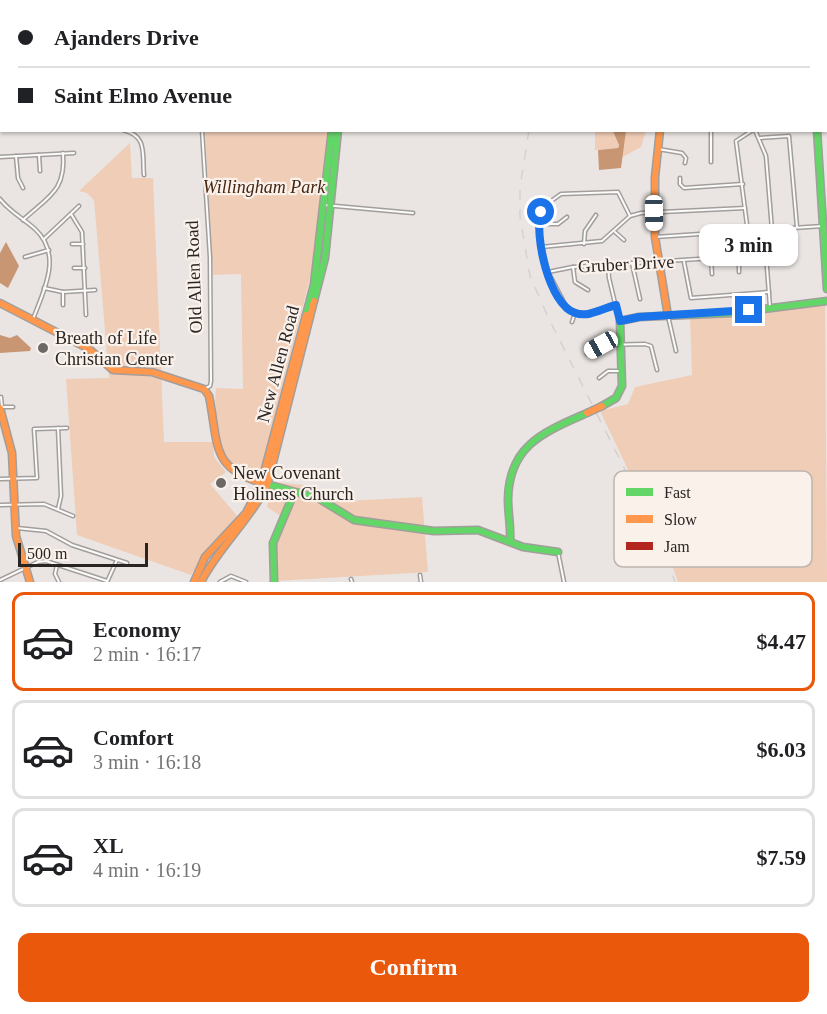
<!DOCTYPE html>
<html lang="en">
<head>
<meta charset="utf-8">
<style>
	body { margin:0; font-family:"Times New Roman",serif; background:#f2f2f2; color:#202124; height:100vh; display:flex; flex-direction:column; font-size:22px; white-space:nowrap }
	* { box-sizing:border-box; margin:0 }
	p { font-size:20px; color:#757577 }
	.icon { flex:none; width:33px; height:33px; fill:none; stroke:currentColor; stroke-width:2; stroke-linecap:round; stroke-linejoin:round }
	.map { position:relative; height:582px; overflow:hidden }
	.details { display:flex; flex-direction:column; background:#fff; flex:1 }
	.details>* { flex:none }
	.banner { position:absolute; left:0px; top:0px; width:828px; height:132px; box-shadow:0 2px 4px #0004; display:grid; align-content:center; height:132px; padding:0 18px; background:#fff }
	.scale { position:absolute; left:18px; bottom:15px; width:130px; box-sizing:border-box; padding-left:6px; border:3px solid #282523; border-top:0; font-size:16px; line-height:21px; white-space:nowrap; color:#282523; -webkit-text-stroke:4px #fbf1eb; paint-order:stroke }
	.end { position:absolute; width:27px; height:27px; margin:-14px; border:8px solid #1a73e8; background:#fff; box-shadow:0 0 0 3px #fff }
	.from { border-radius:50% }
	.bubble { position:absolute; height:42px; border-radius:12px; background:#fff; box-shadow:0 2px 4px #0004; font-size:20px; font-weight:700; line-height:42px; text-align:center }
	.car { position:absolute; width:18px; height:36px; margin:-18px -9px; border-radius:8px; box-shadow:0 0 4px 2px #0007; background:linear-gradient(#fff 24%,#345 0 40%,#fff 0 76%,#345 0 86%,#fff 0) }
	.banner b { display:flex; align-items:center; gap:21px; height:57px; font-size:22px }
	.banner b+b { border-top:2px solid #e0e0e0 }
	.banner i { width:15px; height:15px; background:#202124 }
	ul { padding:10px 0 0; list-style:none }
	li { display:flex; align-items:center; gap:18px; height:99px; margin:0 12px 9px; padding:0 6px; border:3px solid #e0e0e0; border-radius:12px }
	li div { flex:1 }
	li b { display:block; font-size:22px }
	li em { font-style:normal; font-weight:700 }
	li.on { border-color:#ea580c }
	li>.icon { width:54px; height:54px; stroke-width:1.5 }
	.button { display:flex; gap:12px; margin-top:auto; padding:12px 18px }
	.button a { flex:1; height:69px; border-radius:12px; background:#ea580c; color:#fff; font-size:24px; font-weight:700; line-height:69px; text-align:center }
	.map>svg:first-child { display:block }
	.green { fill:#f0cdb7 }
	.water { fill:#c89673 }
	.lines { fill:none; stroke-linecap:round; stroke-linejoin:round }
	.street-casing { stroke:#a29e9c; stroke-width:5 }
	.fast-casing { stroke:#a29e9c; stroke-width:9 }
	.slow-casing { stroke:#a29e9c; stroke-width:9 }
	.jam-casing { stroke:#a29e9c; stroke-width:9 }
	.street { stroke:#fcfbfb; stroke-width:2 }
	.fast { stroke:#63d668; stroke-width:6 }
	.slow { stroke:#ff974d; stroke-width:6 }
	.jam { stroke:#b3261e; stroke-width:6 }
	.rail { stroke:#d4d2d1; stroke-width:1.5; stroke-dasharray:10 10; stroke-linecap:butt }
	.slow-bridge-casing { stroke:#a29e9c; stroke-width:9; stroke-linecap:butt }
	.slow-bridge { stroke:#ff974d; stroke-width:6 }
	.route { stroke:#1a73e8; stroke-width:8 }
	.poi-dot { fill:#6c6866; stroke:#fbf1eb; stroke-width:2 }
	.labels { text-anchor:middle; stroke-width:4.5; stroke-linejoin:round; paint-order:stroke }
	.park-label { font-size:18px; font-style:italic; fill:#442611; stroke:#fbf1eb }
	.street-label { font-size:18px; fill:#282523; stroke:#fbf1eb }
	.poi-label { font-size:18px; fill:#282523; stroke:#fbf1eb; text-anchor:start }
	.key { fill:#fbf1eb; stroke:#bcb4af; stroke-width:1.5 }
	.key-label { font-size:16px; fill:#282523 }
</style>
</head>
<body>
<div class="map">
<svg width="827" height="582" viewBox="0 0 827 582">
	<rect width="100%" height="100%" fill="#eae5e2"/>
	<g class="green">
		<path d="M205,131h123l-16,139 -53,209c-8,-4 -19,-8 -26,-13 -18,-14 -19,-58 -17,-78l27,1 -2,-115 -28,1z"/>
		<polygon points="595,131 613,131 619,140 618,148 595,150"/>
		<polygon points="625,131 646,131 641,147 621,158"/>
		<polygon points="130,143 132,178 153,178 164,442 213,442 214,457 226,472 210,484 238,517 209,546 191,575 77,535 66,379 109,378 94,200 87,193 79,191"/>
		<polygon points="825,303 827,582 678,582 668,553 600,411 628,404 635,387 692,375 690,316"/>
		<polygon points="273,482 315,486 329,497 347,501 422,497 428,572 277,581 274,547 287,520 267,507"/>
	</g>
	<g class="water">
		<polygon points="613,131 626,131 621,168 599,170 598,150 618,148 619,145"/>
		<polygon points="6,242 19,266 8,288 0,283 0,253"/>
		<polygon points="0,335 10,338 17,335 31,348 30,351 0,353"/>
	</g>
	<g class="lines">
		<g class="street-casing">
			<g id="street">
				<polyline points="100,0 100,2"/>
				<polyline points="127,0 127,2"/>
				<polyline points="193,0 193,2"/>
				<polyline points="700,0 700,2"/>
				<polyline points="727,2 727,0"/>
				<polyline points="826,30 827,30"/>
				<polyline points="826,44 827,44"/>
				<polyline points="826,56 827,56"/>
				<polyline points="826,65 827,65"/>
				<polyline points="826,81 827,81"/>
				<path d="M123,130c25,6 19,24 21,45"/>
				<polyline points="202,130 210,257 211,381 210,386 204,389"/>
				<polyline points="755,130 766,156 772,230"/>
				<polyline points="760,138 789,136 797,227"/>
				<polyline points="658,149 682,153 686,158 685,163"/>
				<polyline points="39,155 40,171"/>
				<polyline points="16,156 18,178 23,188"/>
				<polyline points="0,157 74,153"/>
				<polyline points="711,162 711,130"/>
				<polyline points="680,178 680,184 684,188 743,184"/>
				<polyline points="538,198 547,204"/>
				<path d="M0,199c9,12 24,20 35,30 28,26 9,61 -2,90"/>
				<polyline points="324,205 413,213"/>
				<polyline points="71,214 82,232 86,315"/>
				<path d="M23,220c26,-24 43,-29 40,-67"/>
				<polyline points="537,224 558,224 567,217"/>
				<polyline points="615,232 624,240"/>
				<polyline points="655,237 823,226"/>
				<polyline points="44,239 79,206"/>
				<polyline points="72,244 83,244"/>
				<polyline points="584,244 585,231 596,215"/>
				<polyline points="541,247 602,241 630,216 641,213 745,208"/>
				<polyline points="751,255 736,141 753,130"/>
				<polyline points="766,255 770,307"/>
				<polyline points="25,257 49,250"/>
				<polyline points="739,257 739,272"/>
				<polyline points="711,259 712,274"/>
				<polyline points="684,262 691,298 769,292"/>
				<polyline points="632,263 640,299"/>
				<polyline points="608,264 609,278 619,320"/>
				<polyline points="573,267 575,282 588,290"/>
				<polyline points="74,268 85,268"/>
				<polyline points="548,272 573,267 777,254"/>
				<polyline points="44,288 63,292 95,290"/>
				<polyline points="63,292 63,305"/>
				<polyline points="616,305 583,314 567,308 548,272 537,224 547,204 561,194 618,192 630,216"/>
				<polyline points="668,316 676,351"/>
				<polyline points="572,322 575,313"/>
				<polyline points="587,354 601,345 645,344 651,346 657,370"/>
				<polyline points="599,378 608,371 622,371"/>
				<polyline points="1,397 2,407 13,407"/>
				<polyline points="58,428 61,496 58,509"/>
				<polyline points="0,479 37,478 34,429 67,428"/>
				<polyline points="0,505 44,504 73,516"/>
				<polyline points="17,528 46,531 72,545 127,563"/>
				<polyline points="558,552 564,582"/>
				<polyline points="57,565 55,574 59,582"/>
				<polyline points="420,575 421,582"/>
				<polyline points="351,579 352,582"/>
				<polyline points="0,580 38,562 46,561 107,581"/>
				<polyline points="107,582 117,560"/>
				<polyline points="220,582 231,576 246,582"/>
			</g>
		</g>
		<g class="fast-casing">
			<g id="fast">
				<polyline points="344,0 344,2"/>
				<polyline points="805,0 806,2"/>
				<polyline points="817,130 827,289"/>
				<polyline points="314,301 325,258 338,130"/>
				<polyline points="306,315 314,284 332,130"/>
				<polyline points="602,406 616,398 622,386 620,321 639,317 732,313 827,301"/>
				<polyline points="266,484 318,498 354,520 434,531 478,530 523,547 558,552"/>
				<path d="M510,541c1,-14 -2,-28 -2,-42 1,-54 36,-67 79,-86"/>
				<polyline points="274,582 273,543 294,493"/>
			</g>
		</g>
		<g class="slow-casing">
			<g id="slow">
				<polyline points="348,0 349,2"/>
				<polyline points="666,0 666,2"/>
				<polyline points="442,2 446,0"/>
				<polyline points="660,130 655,177 655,237 668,316"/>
				<path d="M0,303l89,46 24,21 39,2 52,17 5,7c10,50 1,73 57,88"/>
				<polyline points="0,408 12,453 16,536 30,582"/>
				<polyline points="194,582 205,557 246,513 261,484 306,315"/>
				<path d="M201,582c18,-35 48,-61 66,-96l47,-185"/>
			</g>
		</g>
		<g class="jam-casing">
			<g id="jam">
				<polyline points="433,2 437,0"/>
				<polyline points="0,73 2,73"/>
			</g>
		</g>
		<use href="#street" class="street"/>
		<use href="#fast" class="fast"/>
		<use href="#slow" class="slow"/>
		<use href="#jam" class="jam"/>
		<g class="rail">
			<polyline points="550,2 550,0"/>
			<polyline points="529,130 520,187 520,217 530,276 548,317 662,543 675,582"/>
		</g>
		<g class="slow-bridge-casing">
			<polyline id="slow-bridge" points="587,413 602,406"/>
		</g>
		<use href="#slow-bridge" class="slow-bridge"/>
	</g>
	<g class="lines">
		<path class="route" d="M541,212c-7,24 8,92 34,101 14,5 28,-5 41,-8l4,16 19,-4 110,-7"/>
	</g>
	<g class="poi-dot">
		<circle cx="43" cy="348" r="6"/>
		<circle cx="221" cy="483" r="6"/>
	</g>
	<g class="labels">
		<g class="park-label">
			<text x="264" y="193">Willingham Park</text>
		</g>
		<g class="street-label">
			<text transform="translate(626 264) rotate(-3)" y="6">Gruber Drive</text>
			<text transform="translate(194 277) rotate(-92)" y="6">Old Allen Road</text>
			<text transform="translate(278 364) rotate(-75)" y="6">New Allen Road</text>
		</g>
		<g class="poi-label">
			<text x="55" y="344">Breath of Life<tspan x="55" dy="21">Christian Center</tspan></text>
			<text x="233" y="479">New Covenant<tspan x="233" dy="21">Holiness Church</tspan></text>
		</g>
	</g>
	<rect x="614" y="471" width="198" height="96" rx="9" class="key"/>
	<rect x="626" y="488" width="27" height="8" fill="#63d668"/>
	<rect x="626" y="515" width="27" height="8" fill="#ff974d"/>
	<rect x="626" y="542" width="27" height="8" fill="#b3261e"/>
	<g class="key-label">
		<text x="664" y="498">Fast</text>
		<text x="664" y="525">Slow</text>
		<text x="664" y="552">Jam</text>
	</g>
</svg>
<div class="scale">500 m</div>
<i class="end from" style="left:541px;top:212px"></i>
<i class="end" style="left:749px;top:310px"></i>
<div class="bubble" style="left:699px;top:224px;width:99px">3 min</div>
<i class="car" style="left:654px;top:213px;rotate:179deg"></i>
<i class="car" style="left:601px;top:345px;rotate:241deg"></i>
<div class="banner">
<b><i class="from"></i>Ajanders Drive</b>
<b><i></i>Saint Elmo Avenue</b>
</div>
</div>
<section class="details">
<ul>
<li class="on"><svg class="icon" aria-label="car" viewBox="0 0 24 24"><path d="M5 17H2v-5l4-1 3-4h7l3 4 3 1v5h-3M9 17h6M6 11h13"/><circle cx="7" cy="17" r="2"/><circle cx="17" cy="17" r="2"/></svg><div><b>Economy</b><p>2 min · 16:17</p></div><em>$4.47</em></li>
<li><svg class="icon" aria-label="car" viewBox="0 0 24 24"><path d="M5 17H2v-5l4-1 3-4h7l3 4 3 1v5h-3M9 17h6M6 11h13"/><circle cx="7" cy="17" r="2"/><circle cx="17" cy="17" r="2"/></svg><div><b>Comfort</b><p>3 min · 16:18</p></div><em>$6.03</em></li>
<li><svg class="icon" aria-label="car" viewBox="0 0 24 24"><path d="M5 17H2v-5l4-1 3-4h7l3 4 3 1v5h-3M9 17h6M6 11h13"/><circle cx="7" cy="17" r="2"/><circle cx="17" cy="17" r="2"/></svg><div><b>XL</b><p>4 min · 16:19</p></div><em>$7.59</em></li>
</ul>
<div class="button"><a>Confirm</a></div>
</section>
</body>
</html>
